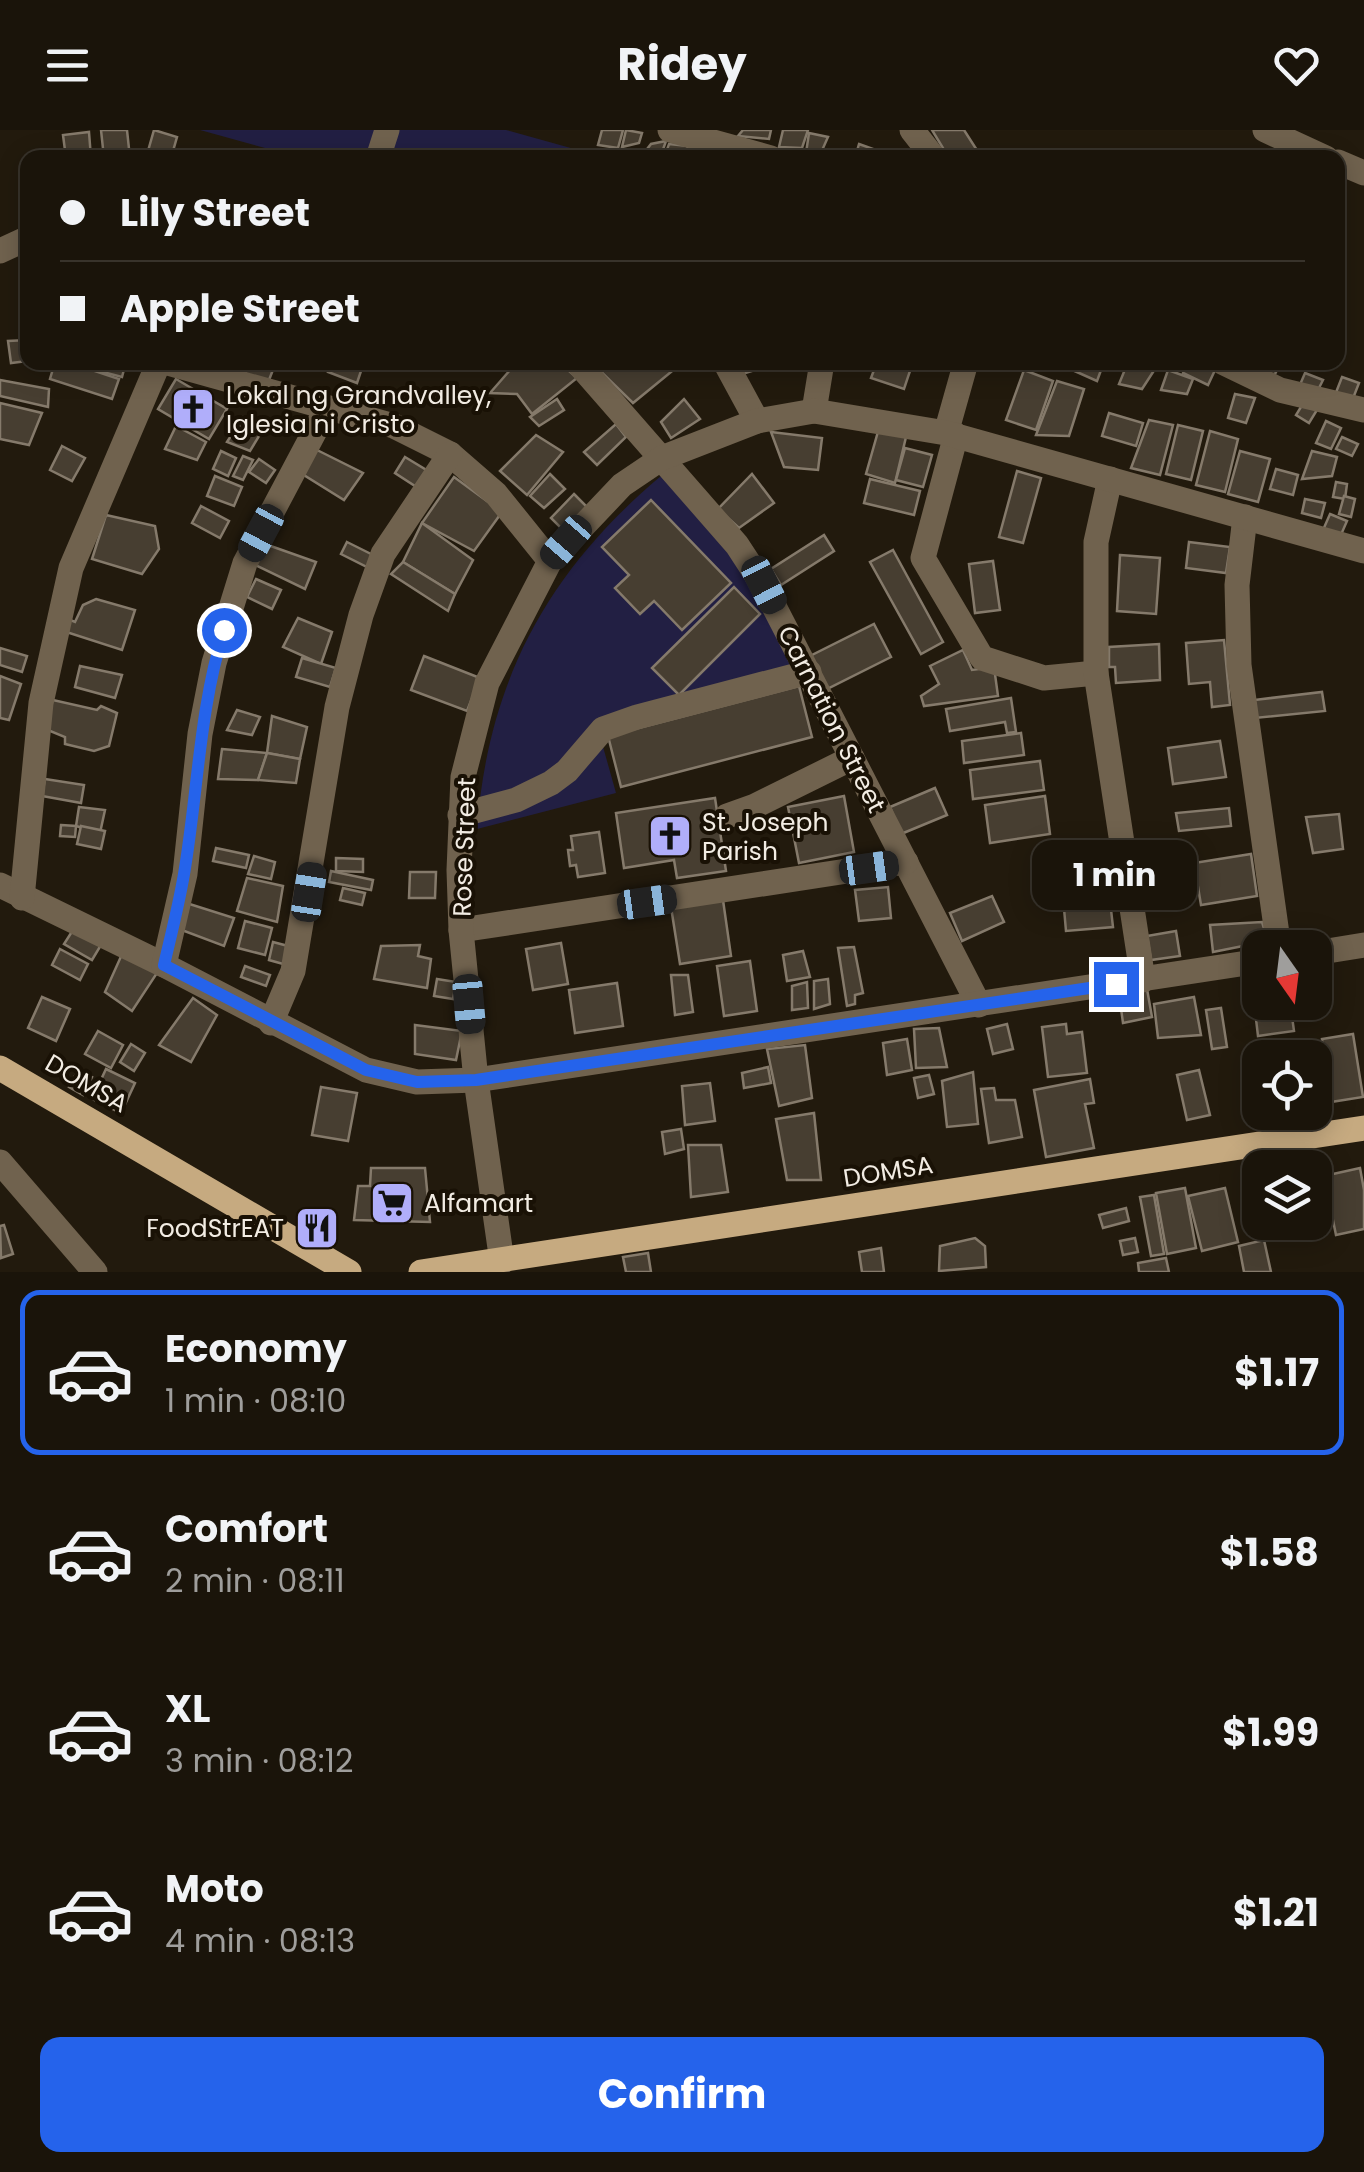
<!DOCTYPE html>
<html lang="en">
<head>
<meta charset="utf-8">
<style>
	body { margin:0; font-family:Poppins,sans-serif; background:#231d13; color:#f1f3f6; height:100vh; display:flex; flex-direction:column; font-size:38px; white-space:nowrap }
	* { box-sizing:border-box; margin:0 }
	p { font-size:32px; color:#9f9e9c }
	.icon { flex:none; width:55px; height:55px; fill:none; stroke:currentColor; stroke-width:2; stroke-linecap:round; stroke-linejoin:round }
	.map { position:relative; height:1142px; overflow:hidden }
	.details { display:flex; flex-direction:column; background:#1a140a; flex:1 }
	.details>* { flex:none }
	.banner { position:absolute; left:20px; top:20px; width:1325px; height:220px; border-radius:20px; box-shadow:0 5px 25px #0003,0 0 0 2px #38332b; display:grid; align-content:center; height:220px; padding:0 40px; background:#1a140a }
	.needle { width:65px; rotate:166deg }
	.fabs { position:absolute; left:1242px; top:800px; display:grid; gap:20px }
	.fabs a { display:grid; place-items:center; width:90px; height:90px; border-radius:20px; background:#1a140a; box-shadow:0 5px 25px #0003,0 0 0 2px #38332b; font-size:50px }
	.end { position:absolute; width:45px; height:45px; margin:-22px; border:12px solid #2563eb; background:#fff; box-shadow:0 0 0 5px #fff }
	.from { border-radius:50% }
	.bubble { position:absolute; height:70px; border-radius:20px; background:#1a140a; box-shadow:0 5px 25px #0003,0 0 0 2px #38332b; font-size:32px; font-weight:700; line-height:70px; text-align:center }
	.car { position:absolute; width:30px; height:60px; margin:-30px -15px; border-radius:12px; box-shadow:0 0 8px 2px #0007; background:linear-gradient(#222 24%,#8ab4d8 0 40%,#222 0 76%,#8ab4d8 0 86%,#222 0) }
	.banner b { display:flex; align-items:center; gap:35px; height:95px; font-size:38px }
	.banner b+b { border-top:2px solid #38332b }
	.banner i { width:25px; height:25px; background:#f1f3f6 }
	ul { padding:18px 0 0; list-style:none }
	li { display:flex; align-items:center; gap:30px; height:165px; margin:0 20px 15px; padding:0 20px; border:5px solid transparent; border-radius:20px }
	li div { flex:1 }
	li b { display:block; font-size:38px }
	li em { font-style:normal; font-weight:700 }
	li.selected { border-color:#2563eb }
	li>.icon { width:90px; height:90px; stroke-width:1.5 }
	.cta { display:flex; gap:20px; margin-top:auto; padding:20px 40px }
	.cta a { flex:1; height:115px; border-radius:20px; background:#2563eb; color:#fff; font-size:40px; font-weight:700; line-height:115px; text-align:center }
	header { display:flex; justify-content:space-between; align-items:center; height:130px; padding:0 40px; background:#1a140a; font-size:45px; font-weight:700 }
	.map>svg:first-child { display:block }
	.green { fill:#221f43 }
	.building { fill:#473e31; stroke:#857a6b; stroke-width:2.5 }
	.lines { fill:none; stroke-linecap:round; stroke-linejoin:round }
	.minor { stroke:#70624e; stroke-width:25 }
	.major { stroke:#c6aa80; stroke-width:25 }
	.route { stroke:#2563eb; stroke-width:12 }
	.labels { text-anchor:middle; stroke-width:8; stroke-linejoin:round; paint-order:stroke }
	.poi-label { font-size:25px; fill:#f2ece3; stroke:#191105; text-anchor:start }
	.street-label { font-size:25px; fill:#f2ece3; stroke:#191105 }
</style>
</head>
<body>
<header><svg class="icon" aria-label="menu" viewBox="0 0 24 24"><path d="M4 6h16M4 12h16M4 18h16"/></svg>Ridey<svg class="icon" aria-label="heart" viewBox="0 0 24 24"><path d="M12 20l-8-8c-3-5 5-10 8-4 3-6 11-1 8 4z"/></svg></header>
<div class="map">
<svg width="1364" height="1142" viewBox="0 0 1364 1142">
	<rect width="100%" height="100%" fill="#221a0d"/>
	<g class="green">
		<polygon points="200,0 506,0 603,27 298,27"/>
		<path d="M661,346l67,77 40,61 35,66 -203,56 16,57 -139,36c11,-148 71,-258 184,-353z"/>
	</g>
	<g class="building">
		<polygon points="101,0 127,0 130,28 104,28"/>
		<polygon points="154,0 177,7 171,28 146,28"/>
		<polygon points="602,0 623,0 618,18 598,15"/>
		<polygon points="626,0 642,3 639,13 622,17"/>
		<polygon points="743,0 771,0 769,9 738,6"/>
		<polygon points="783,0 808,0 802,18 779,17"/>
		<polygon points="932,0 964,0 982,28 949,28"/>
		<polygon points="89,2 91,28 66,28 63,5"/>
		<polygon points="809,3 828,7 820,25 806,23"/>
		<polygon points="666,11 660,28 641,27 651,14"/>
		<polygon points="669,14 688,16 686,28 664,28"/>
		<polygon points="859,14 876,20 874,28 855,28"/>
		<polygon points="28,210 28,231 11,233 8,211"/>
		<polygon points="55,232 68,232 119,249 112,269 50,249"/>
		<polygon points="101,232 126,232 122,247 99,241"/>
		<polygon points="249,232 276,232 269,250 244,246"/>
		<polygon points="331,232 364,232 357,253 328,242"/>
		<polygon points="517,232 559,232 577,248 532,284 517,264 490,263"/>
		<polygon points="591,232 682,233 633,273"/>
		<polygon points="732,232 761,232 762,238 736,246"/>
		<polygon points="877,232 913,232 904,259 871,248"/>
		<polygon points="1072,232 1104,232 1097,251 1070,239"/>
		<polygon points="1128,232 1145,232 1155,239 1142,259 1119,254"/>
		<polygon points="1187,232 1216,238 1208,255 1183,243"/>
		<polygon points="1251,232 1281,232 1273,248"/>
		<polygon points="1024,240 1053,251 1036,300 1006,290"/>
		<polygon points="1168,240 1193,249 1187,264 1161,260"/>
		<polygon points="1305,243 1323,250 1316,264 1299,257"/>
		<polygon points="1342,247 1359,253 1352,271 1335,265"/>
		<polygon points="176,249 227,279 209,309 158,279"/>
		<polygon points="0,250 49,259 48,277 0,266"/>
		<polygon points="1057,251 1084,259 1069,306 1036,305"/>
		<polygon points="1235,264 1255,268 1246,293 1228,288"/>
		<polygon points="557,269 564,280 539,296 530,287"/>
		<polygon points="684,269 700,289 671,308 661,292"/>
		<polygon points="1304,272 1317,280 1309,293 1296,285"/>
		<polygon points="0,273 42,283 29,315 0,309"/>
		<polygon points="1109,283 1143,293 1136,316 1102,306"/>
		<polygon points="243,287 265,296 250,321 227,312"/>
		<polygon points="1149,290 1173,295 1160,345 1131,338"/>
		<polygon points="1326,291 1341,298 1331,319 1316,313"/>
		<polygon points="616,294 626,307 597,335 584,322"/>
		<polygon points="1178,295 1203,301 1191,350 1166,344"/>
		<polygon points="176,296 206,312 197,330 165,319"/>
		<polygon points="879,298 906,307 895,353 866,344"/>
		<polygon points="1210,301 1238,309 1225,362 1196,355"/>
		<polygon points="771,302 822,308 818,340 784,337"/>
		<polygon points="536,305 563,322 527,365 500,341"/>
		<polygon points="1342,307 1358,314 1352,326 1336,319"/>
		<polygon points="62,316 85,328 72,351 50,340"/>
		<polygon points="311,317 363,343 344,370 299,342"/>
		<polygon points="905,318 932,325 923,357 896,350"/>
		<polygon points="221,321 236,328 228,346 213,339"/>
		<polygon points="1240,321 1270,329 1258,372 1228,364"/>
		<polygon points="1312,321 1337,327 1332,346 1302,349"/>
		<polygon points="243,326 253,330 243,350 233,346"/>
		<polygon points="405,327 428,341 418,358 395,343"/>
		<polygon points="259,329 275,340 266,353 249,342"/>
		<polygon points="1276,339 1298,345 1293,365 1270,359"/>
		<polygon points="1017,341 1041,348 1023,413 999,407"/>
		<polygon points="550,344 565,359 544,378 530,366"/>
		<polygon points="752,344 774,373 739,398 718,379"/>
		<polygon points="215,346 242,357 234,376 207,366"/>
		<polygon points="454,347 502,382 474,421 422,393"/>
		<polygon points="870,349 920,361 914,385 864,373"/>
		<polygon points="1336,352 1347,354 1345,369 1333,367"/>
		<polygon points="574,364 587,377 564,401 551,388"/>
		<polygon points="1344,366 1355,369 1351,387 1339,384"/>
		<polygon points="1305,369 1325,373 1321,388 1302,383"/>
		<polygon points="651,370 731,453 682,500 654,471 640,484 615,458 629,445 602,417"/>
		<polygon points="201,376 229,391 220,408 192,393"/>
		<polygon points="1330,384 1347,391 1340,407 1323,400"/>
		<polygon points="106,385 155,396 159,419 142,444 92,429"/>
		<polygon points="422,393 473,430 455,464 403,432"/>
		<polygon points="824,405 834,421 781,455 771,439"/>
		<polygon points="347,412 373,425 367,437 341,424"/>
		<polygon points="1189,412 1230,417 1226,443 1186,438"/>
		<polygon points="265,414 316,432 305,459 253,434"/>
		<polygon points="893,420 943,512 921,524 870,432"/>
		<polygon points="1120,425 1160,428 1156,484 1117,481"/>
		<polygon points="993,431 1000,480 975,483 969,434"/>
		<polygon points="403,432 455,464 448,481 391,444"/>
		<polygon points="256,449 281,460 272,479 247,467"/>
		<polygon points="734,457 760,484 679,565 652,538"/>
		<polygon points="96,469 135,480 122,520 57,499 63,487 75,492 83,475"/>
		<polygon points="298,488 332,502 321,534 283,517"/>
		<polygon points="874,494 891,527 825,560 808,527"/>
		<polygon points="1224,510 1230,575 1212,577 1210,552 1189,554 1186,513"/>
		<polygon points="1159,514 1160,550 1116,553 1115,537 1109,537 1109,517"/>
		<polygon points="0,518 27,526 22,542 0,535"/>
		<polygon points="963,520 972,540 994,537 998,566 924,576 921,566 939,554 930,536"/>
		<polygon points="424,526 480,548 467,581 411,560"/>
		<polygon points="302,528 336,538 330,557 296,547"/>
		<polygon points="80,536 122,545 115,568 75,557"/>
		<polygon points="0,546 21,554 9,590 0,588"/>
		<polygon points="799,556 812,607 621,657 608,606"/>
		<polygon points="1322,562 1325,581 1255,588 1254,570"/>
		<polygon points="44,568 97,580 101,576 117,583 109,616 94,621 65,614 65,607 38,596"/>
		<polygon points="1011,568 1016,602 1007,603 1005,592 950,601 946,579"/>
		<polygon points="237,580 260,587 252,605 227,600"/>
		<polygon points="272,586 307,597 300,629 267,623"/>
		<polygon points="1021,603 1024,625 964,633 962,611"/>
		<polygon points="1220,611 1226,647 1173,654 1168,618"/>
		<polygon points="222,619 267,623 258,650 218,649"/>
		<polygon points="267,623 300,629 296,653 258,650"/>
		<polygon points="1040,631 1044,660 973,669 970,640"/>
		<polygon points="45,649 84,655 81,673 42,666"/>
		<polygon points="935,658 947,685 901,704 890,677"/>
		<polygon points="844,666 854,722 799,733 788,677"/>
		<polygon points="1045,666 1050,704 990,713 985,675"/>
		<polygon points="715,668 726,741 677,748 674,730 624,738 616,683"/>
		<polygon points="79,677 105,680 100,703 76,696"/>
		<polygon points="1229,678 1231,696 1179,701 1176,683"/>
		<polygon points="1339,684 1343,719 1313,723 1306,687"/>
		<polygon points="61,695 76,696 75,707 60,706"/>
		<polygon points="81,696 105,701 101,719 77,714"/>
		<polygon points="599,702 605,743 578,747 576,735 570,736 568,720 573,720 571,706"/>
		<polygon points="216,718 249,725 246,738 213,731"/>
		<polygon points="1251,724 1257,766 1201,775 1194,733"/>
		<polygon points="254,726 275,732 271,749 248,744"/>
		<polygon points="336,728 363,729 363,742 336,741"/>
		<polygon points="331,741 373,750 371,760 329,752"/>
		<polygon points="410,742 436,742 435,768 409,768"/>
		<polygon points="247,748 283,756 277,792 237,781"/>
		<polygon points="888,757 891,788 859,791 855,760"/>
		<polygon points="343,758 365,763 362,775 340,770"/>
		<polygon points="1109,762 1113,797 1066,801 1063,767"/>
		<polygon points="992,766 1004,792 962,811 950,783"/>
		<polygon points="723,770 731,826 680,834 671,777"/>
		<polygon points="180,771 234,788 224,816 171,796"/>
		<polygon points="245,791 272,798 265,825 238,818"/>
		<polygon points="1262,792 1268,811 1213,822 1210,795"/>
		<polygon points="73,800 101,815 92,830 64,814"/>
		<polygon points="1176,801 1180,826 1151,830 1147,806"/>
		<polygon points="273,812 288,816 283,834 269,830"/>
		<polygon points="561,813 568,854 533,860 526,819"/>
		<polygon points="420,815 418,826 431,829 427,858 374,849 381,816"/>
		<polygon points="854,817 863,863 855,865 855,874 847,876 838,818"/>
		<polygon points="60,819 88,834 80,850 52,835"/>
		<polygon points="803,821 810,847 787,851 783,825"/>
		<polygon points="123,822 157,843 132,881 105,862"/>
		<polygon points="750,831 757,881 724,886 717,836"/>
		<polygon points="245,836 270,845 266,856 241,847"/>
		<polygon points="671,845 688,845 693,882 675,885"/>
		<polygon points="437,849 456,852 453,869 434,866"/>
		<polygon points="828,849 830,874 814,879 814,851"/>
		<polygon points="807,852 808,878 792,880 792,856"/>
		<polygon points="617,853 623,896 575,903 569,860"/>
		<polygon points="1147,859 1152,887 1123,893 1119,864"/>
		<polygon points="42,867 70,879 56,911 28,898"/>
		<polygon points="1194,867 1201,905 1158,908 1154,874"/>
		<polygon points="193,868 217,885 191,932 159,915"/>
		<polygon points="1254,872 1290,872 1294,901 1258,906"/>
		<polygon points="1221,878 1227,917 1212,919 1206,880"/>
		<polygon points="1007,894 1013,919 993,924 987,899"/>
		<polygon points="1066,894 1067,904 1082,902 1087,943 1048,947 1042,897"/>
		<polygon points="415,895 462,901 456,930 415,924"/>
		<polygon points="939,898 947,937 916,938 914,899"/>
		<polygon points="98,901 123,915 111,938 85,924"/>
		<polygon points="1353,904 1363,967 1331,972 1322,909"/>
		<polygon points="907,909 912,940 887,945 883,913"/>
		<polygon points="131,914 145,923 134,941 120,932"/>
		<polygon points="805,915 812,968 779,976 767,919"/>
		<polygon points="768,937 771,953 744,958 742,943"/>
		<polygon points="106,939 135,953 121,983 92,969"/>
		<polygon points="78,940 92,947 83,965 69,957"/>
		<polygon points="1199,940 1210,985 1187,990 1177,945"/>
		<polygon points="973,942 978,994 947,997 942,951"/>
		<polygon points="929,945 934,964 918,968 914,948"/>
		<polygon points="1090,949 1094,973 1085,974 1094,1018 1046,1027 1034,960"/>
		<polygon points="710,953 715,991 685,995 682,956"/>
		<polygon points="321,957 357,963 348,1011 312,1005"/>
		<polygon points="994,958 996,970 1015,970 1022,1007 989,1013 981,959"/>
		<polygon points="814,983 821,1050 787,1050 776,989"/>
		<polygon points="681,999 684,1019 665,1024 662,1002"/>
		<polygon points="688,1015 721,1015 728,1062 691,1067"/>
		<polygon points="371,1038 425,1038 430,1092 354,1090 358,1056 370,1056"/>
		<polygon points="1360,1038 1364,1060 1364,1099 1336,1105 1324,1046"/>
		<polygon points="1322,1042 1329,1076 1315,1079 1315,1044"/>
		<polygon points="1185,1058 1196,1118 1167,1124 1156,1063"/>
		<polygon points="1225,1058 1238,1112 1202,1121 1188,1066"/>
		<polygon points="1154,1065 1164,1124 1151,1126 1140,1067"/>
		<polygon points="1126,1078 1129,1091 1103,1098 1099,1085"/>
		<polygon points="4,1095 13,1124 1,1128 0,1096"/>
		<polygon points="975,1108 985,1116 986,1137 939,1141 940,1116"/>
		<polygon points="1135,1108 1138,1122 1123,1125 1120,1111"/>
		<polygon points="1264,1110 1271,1142 1244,1142 1239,1116"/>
		<polygon points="881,1118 884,1142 862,1142 859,1122"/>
		<polygon points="648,1123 651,1142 626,1142 623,1127"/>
		<polygon points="1166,1128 1169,1142 1139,1142 1138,1133"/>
	</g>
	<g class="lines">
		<g class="minor">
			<polyline points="670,0 771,28"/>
			<polyline points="912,0 934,28"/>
			<polyline points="1265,0 1326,28"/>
			<polyline points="378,28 387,0"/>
			<polyline points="1338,32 1364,43"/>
			<polyline points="0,121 28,108"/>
			<polyline points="164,232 394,296 450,324 496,364 550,431"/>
			<polyline points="577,232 737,415 763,455 979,875"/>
			<polyline points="725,232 757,291"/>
			<polyline points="1222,232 1280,260 1364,280"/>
			<polyline points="814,281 822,232"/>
			<polyline points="946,303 966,232"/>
			<polyline points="956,305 923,428 982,528 1044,548 1096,543"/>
			<polyline points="1110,349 1096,412 1096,543 1143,850"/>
			<polyline points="1245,387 1237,455 1239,535 1279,818"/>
			<polyline points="460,685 516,670 551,653 567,641 603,599 637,587 809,542"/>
			<polyline points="727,686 755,676 852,628"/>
			<polyline points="0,755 164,835 366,940 417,952 476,950 1260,831"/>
			<polyline points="22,768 41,573 71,438 159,232"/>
			<polyline points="461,800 906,732"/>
			<polyline points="1315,823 1364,815"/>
			<polyline points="164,835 185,744 200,604 214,533 245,433 326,280"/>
			<polyline points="271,893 293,841 337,577 361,485 383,424 450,324"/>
			<polyline points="0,1032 95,1142"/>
			<polyline points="502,1132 476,950 461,800 459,740 463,647 487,553 550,431 622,355 662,328 757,291 814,281 946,303 1364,421"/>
		</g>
		<g class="major">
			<polyline points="0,938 349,1142"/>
			<polyline points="421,1142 1364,998"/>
		</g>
	</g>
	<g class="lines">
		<path class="route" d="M224,500c-25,80 -26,162 -40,244 -5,30 -13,61 -20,91l202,105 51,12 59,-2 640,-96"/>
	</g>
	<defs>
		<g id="church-square" transform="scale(2.25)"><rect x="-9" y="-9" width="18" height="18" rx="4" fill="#b0aefa" stroke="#191105"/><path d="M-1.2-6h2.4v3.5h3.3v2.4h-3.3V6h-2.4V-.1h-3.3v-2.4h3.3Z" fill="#111"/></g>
		<g id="supermarket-square" transform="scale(2.25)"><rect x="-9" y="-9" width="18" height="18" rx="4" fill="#b0aefa" stroke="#191105"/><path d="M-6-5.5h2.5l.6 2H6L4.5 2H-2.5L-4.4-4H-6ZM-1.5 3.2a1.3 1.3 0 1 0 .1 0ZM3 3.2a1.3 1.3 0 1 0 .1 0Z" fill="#111"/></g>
		<g id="restaurant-square" transform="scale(2.25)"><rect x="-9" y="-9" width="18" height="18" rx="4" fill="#b0aefa" stroke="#191105"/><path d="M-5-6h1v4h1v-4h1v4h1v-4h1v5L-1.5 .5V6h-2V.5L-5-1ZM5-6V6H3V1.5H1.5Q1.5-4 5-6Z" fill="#111"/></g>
	</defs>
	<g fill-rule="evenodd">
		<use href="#church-square" x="193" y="279"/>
		<use href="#church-square" x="670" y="706"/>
		<use href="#supermarket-square" x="392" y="1073"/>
		<use href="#restaurant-square" x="317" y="1098"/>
	</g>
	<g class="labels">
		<g class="poi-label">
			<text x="226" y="274">Lokal ng Grandvalley,<tspan x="226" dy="29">Iglesia ni Cristo</tspan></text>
			<text x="702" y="701">St. Joseph<tspan x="702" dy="29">Parish</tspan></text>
			<text x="424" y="1082">Alfamart</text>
			<text x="284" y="1107" text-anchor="end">FoodStrEAT</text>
		</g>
		<g class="street-label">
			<text transform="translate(832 589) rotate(63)" y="9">Carnation Street</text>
			<text transform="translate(464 717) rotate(-88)" y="9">Rose Street</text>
			<text transform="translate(87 953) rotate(30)" y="9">DOMSA</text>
			<text transform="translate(888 1041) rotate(-9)" y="9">DOMSA</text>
		</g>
	</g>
</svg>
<div class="fabs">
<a><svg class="needle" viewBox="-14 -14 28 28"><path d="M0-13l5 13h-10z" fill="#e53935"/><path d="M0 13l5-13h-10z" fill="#9f9e9c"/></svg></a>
<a><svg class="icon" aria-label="locate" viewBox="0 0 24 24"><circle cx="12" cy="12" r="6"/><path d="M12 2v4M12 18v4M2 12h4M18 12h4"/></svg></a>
<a><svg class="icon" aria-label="layers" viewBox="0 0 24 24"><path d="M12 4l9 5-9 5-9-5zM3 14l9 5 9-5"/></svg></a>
</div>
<i class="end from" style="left:224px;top:500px"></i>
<i class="end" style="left:1116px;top:854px"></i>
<div class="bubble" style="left:1032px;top:710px;width:165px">1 min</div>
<i class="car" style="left:261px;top:403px;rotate:208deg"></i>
<i class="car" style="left:566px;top:412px;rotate:221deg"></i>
<i class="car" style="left:764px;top:455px;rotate:153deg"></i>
<i class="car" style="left:869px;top:738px;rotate:82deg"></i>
<i class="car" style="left:309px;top:762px;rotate:9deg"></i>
<i class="car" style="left:647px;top:772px;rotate:82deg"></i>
<i class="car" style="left:469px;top:874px;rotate:175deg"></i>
<div class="banner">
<b><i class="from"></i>Lily Street</b>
<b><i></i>Apple Street</b>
</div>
</div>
<section class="details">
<ul>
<li class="selected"><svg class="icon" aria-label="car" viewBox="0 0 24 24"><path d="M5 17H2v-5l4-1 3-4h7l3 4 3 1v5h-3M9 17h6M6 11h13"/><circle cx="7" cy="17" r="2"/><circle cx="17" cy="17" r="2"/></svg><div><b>Economy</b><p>1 min · 08:10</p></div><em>$1.17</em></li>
<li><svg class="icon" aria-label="car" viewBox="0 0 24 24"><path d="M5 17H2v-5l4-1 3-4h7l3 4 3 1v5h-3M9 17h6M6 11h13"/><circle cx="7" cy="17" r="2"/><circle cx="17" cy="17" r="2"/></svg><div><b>Comfort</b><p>2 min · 08:11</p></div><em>$1.58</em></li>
<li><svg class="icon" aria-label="car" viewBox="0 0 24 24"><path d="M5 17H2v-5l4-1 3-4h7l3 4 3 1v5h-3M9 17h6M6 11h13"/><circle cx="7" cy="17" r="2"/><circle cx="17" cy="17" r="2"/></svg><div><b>XL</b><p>3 min · 08:12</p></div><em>$1.99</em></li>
<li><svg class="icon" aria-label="car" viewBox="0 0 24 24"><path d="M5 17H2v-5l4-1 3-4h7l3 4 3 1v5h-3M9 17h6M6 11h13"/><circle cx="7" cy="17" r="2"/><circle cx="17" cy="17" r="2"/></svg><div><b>Moto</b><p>4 min · 08:13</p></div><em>$1.21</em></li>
</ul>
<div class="cta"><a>Confirm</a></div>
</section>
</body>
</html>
